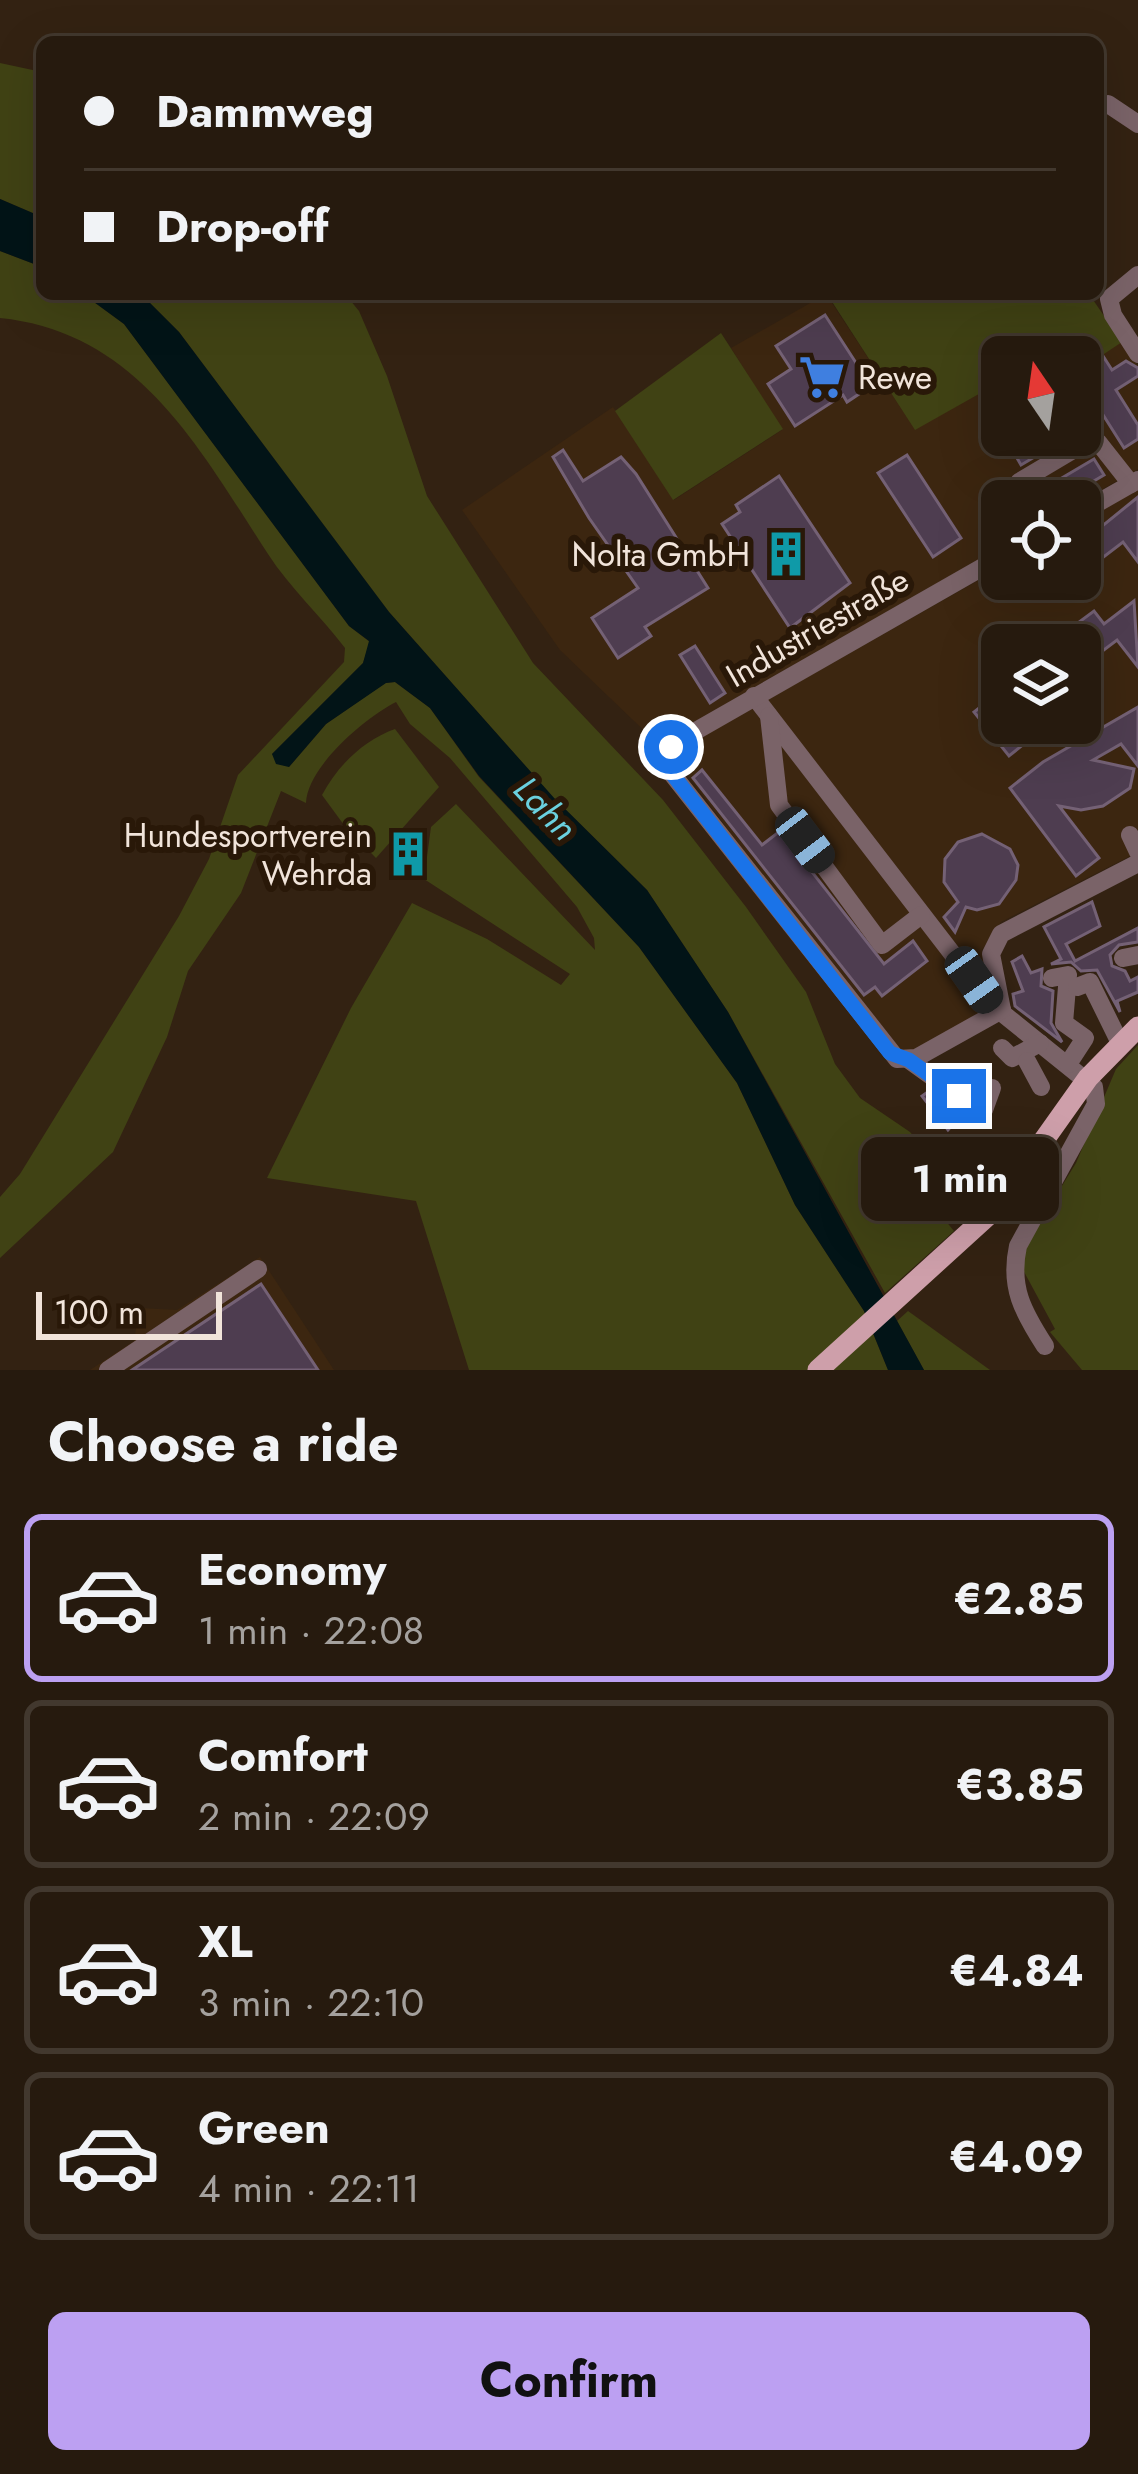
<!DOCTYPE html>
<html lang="en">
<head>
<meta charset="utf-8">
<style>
	body { margin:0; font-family:Jost,sans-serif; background:#2e2317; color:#f1f3f6; height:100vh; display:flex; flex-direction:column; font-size:45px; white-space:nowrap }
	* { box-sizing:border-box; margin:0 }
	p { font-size:39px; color:#a4a19e }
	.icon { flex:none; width:66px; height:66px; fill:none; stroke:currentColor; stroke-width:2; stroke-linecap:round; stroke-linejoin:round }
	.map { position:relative; height:1370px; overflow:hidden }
	.side { display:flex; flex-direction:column; background:#261a0e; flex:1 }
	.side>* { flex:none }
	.top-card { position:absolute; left:36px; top:36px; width:1068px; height:264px; border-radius:18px; box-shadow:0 12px 48px #0002,0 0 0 3px #42382e; display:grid; align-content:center; height:264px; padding:0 48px; background:#261a0e }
	.needle { width:78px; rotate:347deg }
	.controls { position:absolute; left:981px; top:336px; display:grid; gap:24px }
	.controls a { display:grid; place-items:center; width:120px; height:120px; border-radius:18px; background:#261a0e; box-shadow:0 12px 48px #0002,0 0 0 3px #42382e; font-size:60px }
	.scale { position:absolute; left:36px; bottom:30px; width:186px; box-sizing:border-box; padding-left:12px; border:6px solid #f1e4da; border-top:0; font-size:33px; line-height:42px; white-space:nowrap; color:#f1e4da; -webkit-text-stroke:9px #291808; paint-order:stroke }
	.end { position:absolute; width:54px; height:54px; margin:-27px; border:15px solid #1a73e8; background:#fff; box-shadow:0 0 0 6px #fff }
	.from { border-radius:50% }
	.bubble { position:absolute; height:84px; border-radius:18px; background:#261a0e; box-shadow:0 12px 48px #0002,0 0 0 3px #42382e; font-size:39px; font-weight:700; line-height:84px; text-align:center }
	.car { position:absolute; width:36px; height:72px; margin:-36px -18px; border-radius:15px; box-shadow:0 0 9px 3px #0007; background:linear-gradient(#222 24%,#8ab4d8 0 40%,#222 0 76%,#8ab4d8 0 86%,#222 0) }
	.top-card b { display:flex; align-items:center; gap:42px; height:114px; font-size:45px }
	.top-card b+b { border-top:3px solid #42382e }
	.top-card i { width:30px; height:30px; background:#f1f3f6 }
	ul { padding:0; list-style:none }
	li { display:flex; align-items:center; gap:36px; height:168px; margin:0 24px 18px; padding:0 24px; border:6px solid #42382e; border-radius:18px }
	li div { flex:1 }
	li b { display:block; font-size:45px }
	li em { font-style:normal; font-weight:700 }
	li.current { border-color:#bca0f2 }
	li>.icon { width:108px; height:108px; stroke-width:1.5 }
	h2 { padding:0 48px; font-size:54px; line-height:144px }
	.action { display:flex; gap:24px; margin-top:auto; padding:24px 48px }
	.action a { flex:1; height:138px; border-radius:18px; background:#bca0f2; color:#111; font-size:48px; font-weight:700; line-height:138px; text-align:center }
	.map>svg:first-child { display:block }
	.built { fill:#3c2610; fill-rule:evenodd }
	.green { fill:#404214 }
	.water { fill:#021417 }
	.building { fill:#4e3d50; stroke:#746175; stroke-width:3 }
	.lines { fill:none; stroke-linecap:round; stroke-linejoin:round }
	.minor { stroke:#7a6368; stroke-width:18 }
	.major { stroke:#ce9faa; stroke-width:21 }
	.route { stroke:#1a73e8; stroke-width:15 }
	.labels { text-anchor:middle; stroke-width:12; stroke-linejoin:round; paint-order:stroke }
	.poi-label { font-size:33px; fill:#f1e4da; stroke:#291808; text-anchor:end }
	.street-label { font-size:33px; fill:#f1e4da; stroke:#291808 }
	.water-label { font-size:36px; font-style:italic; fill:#6ad0de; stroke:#291808 }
</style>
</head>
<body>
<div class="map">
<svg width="1138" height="1370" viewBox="0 0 1138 1370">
	<rect width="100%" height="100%" fill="#332212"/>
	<g class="built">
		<polygon points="826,294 915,429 1002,381 1002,435 1080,435 1080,357 1075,357 1097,342 1122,342 1138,366 1138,469 1080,502 1002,501 1002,546 657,743 560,650 462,510 613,407 674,500 782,430 731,348"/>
		<path d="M1138,487v365l-137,70 -19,28 10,49 -5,13 -76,42h-9l-30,-29 -194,-263 2,-13 322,-182v12h78v-58zM1002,645h78v78h-78z"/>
		<polygon points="260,1257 334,1370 90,1370 134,1341 139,1308 177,1310"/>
	</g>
	<g class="green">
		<polygon points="0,63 42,72 42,217 0,199"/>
		<path d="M0,251l42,16v27h41l41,30 225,302 21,16 -7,21 -91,91 17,13 37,-43 59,-41 10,-1 35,26 49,69 160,170 98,136 58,122 69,106 24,59h-419l-53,-169 -149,-23 84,-170 61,-105 75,36 74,46 9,-11 -146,-95 7,-52 25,-23 139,146 -1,-12 -17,-31 -127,-149 -40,-34 -14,-22c-30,15 -89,65 -90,101l-25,-12 -40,102 -53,78 -21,66 -54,115 -113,106v-61l20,-23 159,-258 30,-57 29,-84 106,-113 1,-14c-24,-32 -56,-61 -77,-94 -68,-104 -129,-222 -268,-236z"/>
		<polygon points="141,294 345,294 359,311 387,376 427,496 533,663 663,800 746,907 806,992 835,1064 860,1098 910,1132 959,1191 935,1208 954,1231 885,1293 728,1012 647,890 554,798 389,612 179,332"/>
		<polygon points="827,294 1089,294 1122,342 1104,354 1096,342 1075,357 1002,357 1002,381 915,430"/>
		<polygon points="721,333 783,429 673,500 615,411"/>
		<path d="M395,729l44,58 -63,71 -32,-33 -22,-30c16,-30 42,-55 73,-66z"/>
		<polygon points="1138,1045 1138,1370 1082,1370 1050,1332 1055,1329 1022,1268 1025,1246 1076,1163 1116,1069"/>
		<polygon points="908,1311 990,1370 924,1370 897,1321"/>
	</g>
	<g class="water">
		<polygon points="0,199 42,217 42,267 0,251"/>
		<polygon points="83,294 141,294 179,332 389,612 554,798 647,890 728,1012 924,1370 888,1370 864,1311 795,1205 737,1083 639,947 479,776 430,708 395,682 386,683 326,724 289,767 276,764 272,754 363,663 369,641 349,626 124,324"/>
	</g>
	<g class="building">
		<polygon points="825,315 871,386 847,402 843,395 795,426 768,384 791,369 776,346"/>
		<polygon points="1096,345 1112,370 1126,361 1138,368 1138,376 1116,390 1138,425 1138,439 1124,448 1093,399 1089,402 1082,392 1097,380 1081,355"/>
		<polygon points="1004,435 1063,435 1065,439 1021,465"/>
		<polygon points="563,450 583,481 621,457 636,474 708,588 645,627 651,636 618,658 592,618 638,588 589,518 553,457"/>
		<polygon points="907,455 961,538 933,557 878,473"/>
		<polygon points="1094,459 1104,475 1065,498 1055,482"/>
		<polygon points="779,476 850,583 790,628 722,524 740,512 736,505"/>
		<polygon points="1138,497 1138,562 1123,542 1093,565 1080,544"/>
		<polygon points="1134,601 1138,667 1117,640 1080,668 1080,645 1048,645 1094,611 1104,624"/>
		<polygon points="695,646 725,693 710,703 680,655"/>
		<polygon points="1002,690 1002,723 1050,723 1009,756 974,712"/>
		<polygon points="1138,707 1138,766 1121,744 1093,760 1134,769 1130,788 1103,806 1081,810 1059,806 1099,858 1076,876 1010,788 1043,762"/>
		<polygon points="702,770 762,845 780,831 884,964 913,941 927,961 882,996 875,987 864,995 693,778"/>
		<polygon points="982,834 1010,849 1018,865 1016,880 999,904 977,910 966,907 955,932 944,917 958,902 944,882 945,859 958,842"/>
		<polygon points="409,835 423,836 420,866 395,864 397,842 408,843"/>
		<polygon points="1092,902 1100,926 1066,944 1075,961 1138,928 1138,942 1119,945 1110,955 1112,966 1125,971 1130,981 1138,977 1138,992 1117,1001 1120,1012 1097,970 1081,971 1071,962 1051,964 1061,959 1044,927"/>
		<polygon points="1022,956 1031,973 1042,969 1041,986 1053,991 1051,1023 1062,1042 1015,1006 1013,994 1023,991 1012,962"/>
		<polygon points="929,1091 956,1109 973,1102 948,1130 922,1096"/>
		<polygon points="261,1284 318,1370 132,1370"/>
	</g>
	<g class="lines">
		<g class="minor">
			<polyline points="1108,104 1138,124"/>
			<polyline points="1138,275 1109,299 1113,315 1138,354"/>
			<polyline points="1027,501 1019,482 1088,441 1098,442 1131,484"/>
			<polyline points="1080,513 1138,480"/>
			<path d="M754,696l237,308 103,83 2,17 -78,142c-9,41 5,66 27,100"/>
			<polyline points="769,716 779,805 882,945 921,915"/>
			<polyline points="1130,835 1138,852"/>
			<polyline points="1123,958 1138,955"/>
			<polyline points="1052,978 1068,975 1064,1023 1085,1038 1068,1064"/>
			<polyline points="1077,987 1090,982 1120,1043"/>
			<polyline points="1002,1010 916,1058 897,1059 669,770 667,755 673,744 1002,556"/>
			<polyline points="1002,1010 991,954 1001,934 1138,863"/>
			<polyline points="1002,1048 1012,1058 1040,1043"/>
			<polyline points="909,1060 959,1096"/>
			<polyline points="1027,1061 1041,1087"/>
			<polyline points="984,1110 992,1088"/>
			<polyline points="108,1370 258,1269"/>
		</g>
		<polyline class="major" points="818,1370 995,1209 1088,1078 1138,1027"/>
	</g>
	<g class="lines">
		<polyline class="route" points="671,747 669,770 890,1053 909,1060 959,1096"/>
	</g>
	<defs>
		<g id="supermarket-bare" transform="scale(3.6)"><path d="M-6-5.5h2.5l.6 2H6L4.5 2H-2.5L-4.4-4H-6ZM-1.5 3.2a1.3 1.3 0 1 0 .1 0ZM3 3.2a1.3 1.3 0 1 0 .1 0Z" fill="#3f7fe0" stroke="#291808" stroke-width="2.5" paint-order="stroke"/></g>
		<g id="building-bare" transform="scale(3.6)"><path d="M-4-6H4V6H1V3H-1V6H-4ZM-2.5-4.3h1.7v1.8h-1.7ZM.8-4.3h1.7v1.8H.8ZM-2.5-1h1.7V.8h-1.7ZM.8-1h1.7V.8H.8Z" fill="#0f9aa8" stroke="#291808" stroke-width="2.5" paint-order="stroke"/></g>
	</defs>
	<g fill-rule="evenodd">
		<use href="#supermarket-bare" x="822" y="377"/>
		<use href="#building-bare" x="786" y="554"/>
		<use href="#building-bare" x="408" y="854"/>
	</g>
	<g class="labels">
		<g class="poi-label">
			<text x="858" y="389" text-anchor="start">Rewe</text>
			<text x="750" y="566">Nolta GmbH</text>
			<text x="372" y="847">Hundesportverein<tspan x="372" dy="38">Wehrda</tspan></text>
		</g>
		<g class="street-label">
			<text transform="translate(817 627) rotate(-30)" y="12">Industriestraße</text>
		</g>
		<g class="water-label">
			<text transform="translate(546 808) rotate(46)" y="13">Lahn</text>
		</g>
	</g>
</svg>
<div class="controls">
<a><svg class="needle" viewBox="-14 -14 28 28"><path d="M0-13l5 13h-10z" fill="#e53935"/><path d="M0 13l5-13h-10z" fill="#a4a19e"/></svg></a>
<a><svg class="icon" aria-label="locate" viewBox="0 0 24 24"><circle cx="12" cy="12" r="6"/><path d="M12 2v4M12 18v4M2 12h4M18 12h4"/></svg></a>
<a><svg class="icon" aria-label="layers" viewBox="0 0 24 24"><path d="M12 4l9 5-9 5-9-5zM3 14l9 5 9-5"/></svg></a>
</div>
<div class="scale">100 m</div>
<i class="end from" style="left:671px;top:747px"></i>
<i class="end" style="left:959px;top:1096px"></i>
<div class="bubble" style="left:861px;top:1137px;width:198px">1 min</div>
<i class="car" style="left:805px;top:840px;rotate:143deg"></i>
<i class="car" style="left:974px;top:980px;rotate:145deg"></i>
<div class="top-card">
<b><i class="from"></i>Dammweg</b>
<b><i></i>Drop-off</b>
</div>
</div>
<section class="side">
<h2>Choose a ride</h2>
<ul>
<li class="current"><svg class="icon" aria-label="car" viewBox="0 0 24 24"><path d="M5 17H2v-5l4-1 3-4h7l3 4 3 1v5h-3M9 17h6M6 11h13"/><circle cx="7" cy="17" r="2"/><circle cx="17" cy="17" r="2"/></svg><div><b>Economy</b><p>1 min · 22:08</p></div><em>€2.85</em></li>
<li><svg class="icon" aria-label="car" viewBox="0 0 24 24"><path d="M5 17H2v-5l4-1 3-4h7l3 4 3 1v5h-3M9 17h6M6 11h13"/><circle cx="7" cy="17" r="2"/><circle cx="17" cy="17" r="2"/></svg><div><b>Comfort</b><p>2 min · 22:09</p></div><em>€3.85</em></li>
<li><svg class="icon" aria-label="car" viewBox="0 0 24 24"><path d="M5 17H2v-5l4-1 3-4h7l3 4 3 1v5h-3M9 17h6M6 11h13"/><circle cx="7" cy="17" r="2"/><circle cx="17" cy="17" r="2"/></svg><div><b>XL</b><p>3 min · 22:10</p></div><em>€4.84</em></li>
<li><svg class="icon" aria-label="car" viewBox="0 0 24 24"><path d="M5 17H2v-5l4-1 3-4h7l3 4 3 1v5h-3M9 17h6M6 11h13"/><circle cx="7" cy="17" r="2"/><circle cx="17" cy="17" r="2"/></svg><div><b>Green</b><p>4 min · 22:11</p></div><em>€4.09</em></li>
</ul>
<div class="action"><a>Confirm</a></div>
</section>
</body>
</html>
